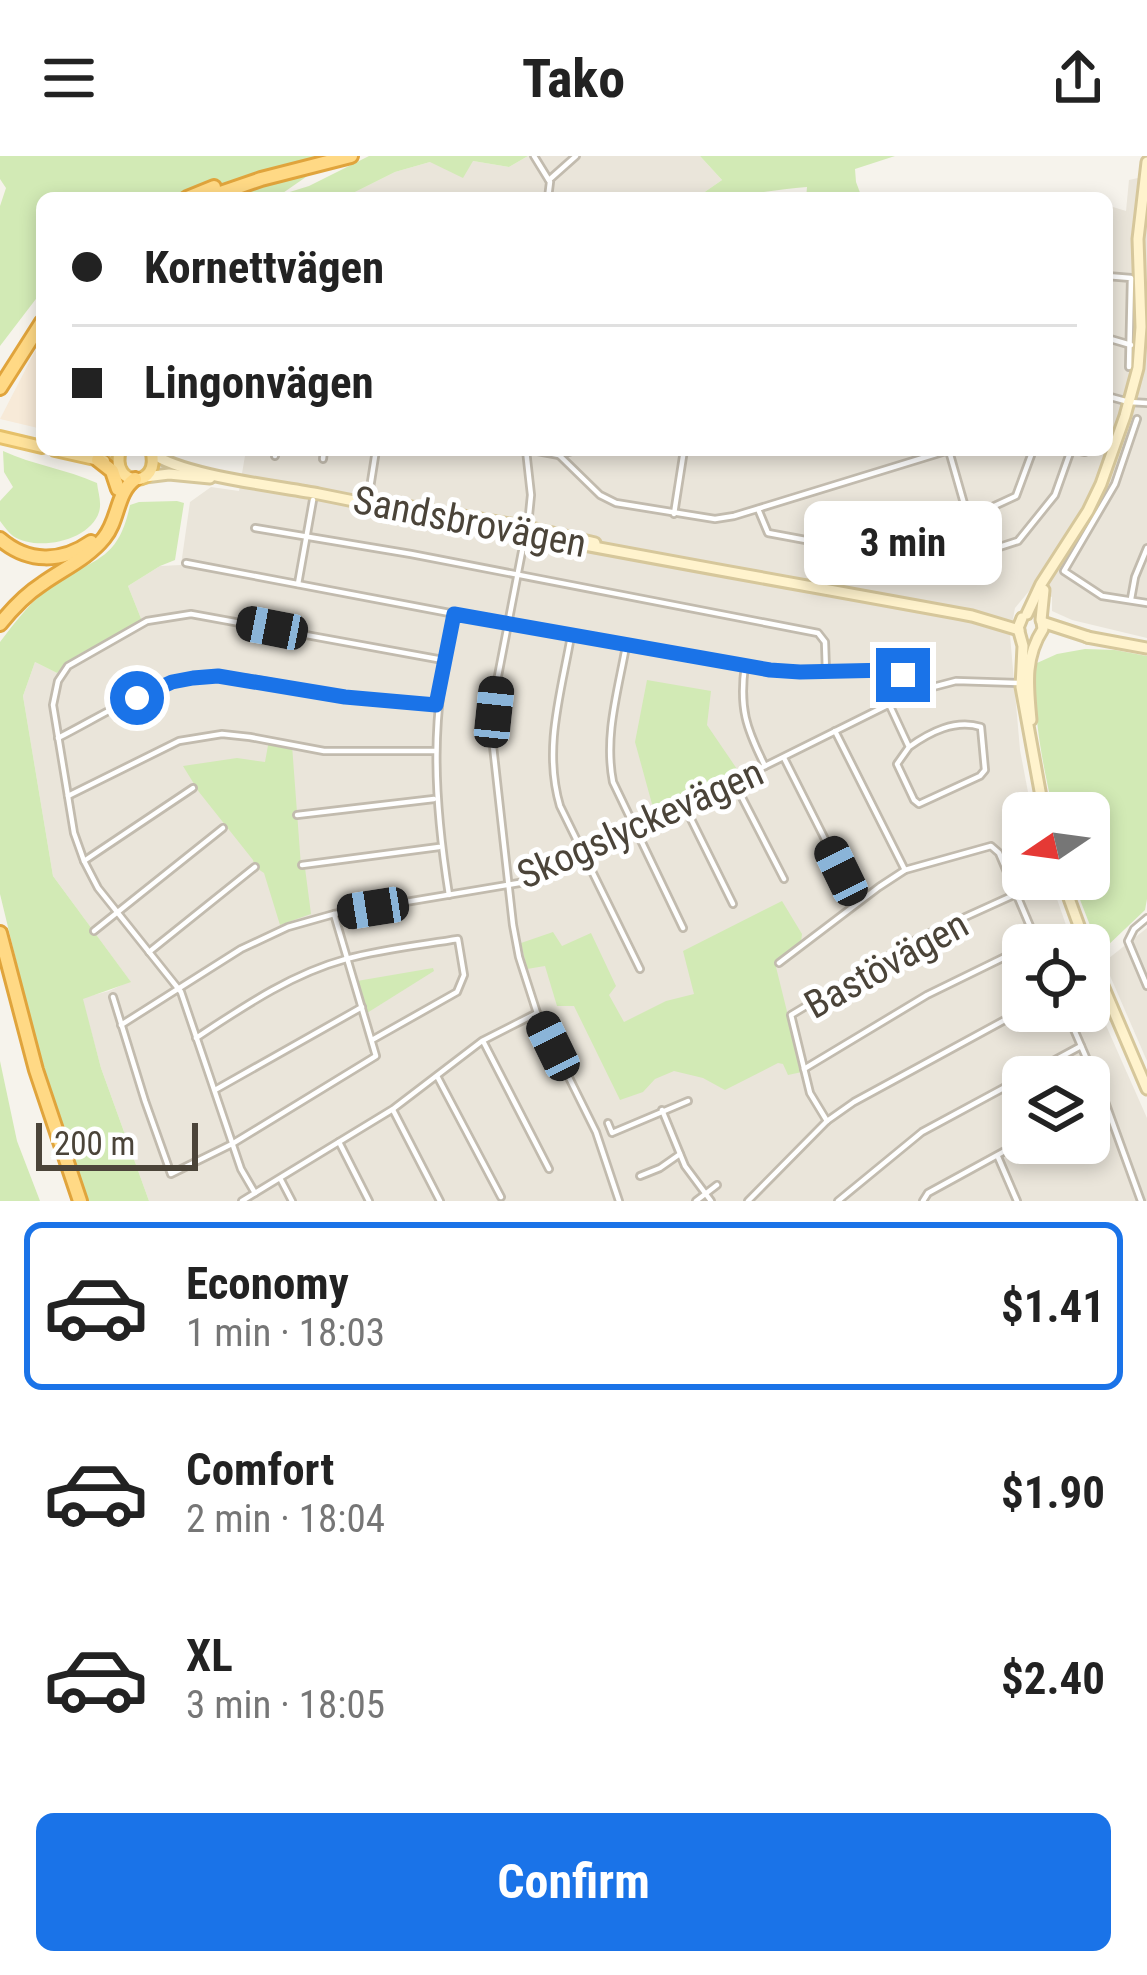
<!DOCTYPE html>
<html lang="en">
<head>
<meta charset="utf-8">
<style>
	body { margin:0; font-family:"Roboto Condensed",sans-serif; background:#f2f2f2; color:#222; height:100vh; display:flex; flex-direction:column; font-size:45px; white-space:nowrap }
	* { box-sizing:border-box; margin:0 }
	p { font-size:39px; color:#767676 }
	.icon { flex:none; width:66px; height:66px; fill:none; stroke:currentColor; stroke-width:2; stroke-linecap:round; stroke-linejoin:round }
	.map { position:relative; height:1045px; overflow:hidden }
	.drawer { display:flex; flex-direction:column; background:#fff; flex:1 }
	.drawer>* { flex:none }
	.banner { position:absolute; left:36px; top:36px; width:1077px; height:264px; border-radius:18px; box-shadow:0 6px 18px #0003; display:grid; align-content:center; height:264px; padding:0 36px; background:#fff }
	.needle { width:78px; rotate:257deg }
	.controls { position:absolute; left:1002px; top:636px; display:grid; gap:24px }
	.controls a { display:grid; place-items:center; width:108px; height:108px; border-radius:18px; background:#fff; box-shadow:0 6px 18px #0003; font-size:60px }
	.scale { position:absolute; left:36px; bottom:30px; width:162px; box-sizing:border-box; padding-left:12px; border:6px solid #4b4439; border-top:0; font-size:33px; line-height:42px; white-space:nowrap; color:#4b4439; -webkit-text-stroke:9px #fff; paint-order:stroke }
	.end { position:absolute; width:54px; height:54px; margin:-27px; border:15px solid #1a73e8; background:#fff; box-shadow:0 0 0 6px #fff }
	.from { border-radius:50% }
	.bubble { position:absolute; height:84px; border-radius:18px; background:#fff; box-shadow:0 6px 18px #0003; font-size:39px; font-weight:700; line-height:84px; text-align:center }
	.car { position:absolute; width:36px; height:72px; margin:-36px -18px; border-radius:15px; box-shadow:0 0 9px 3px #0007; background:linear-gradient(#222 24%,#8ab4d8 0 40%,#222 0 76%,#8ab4d8 0 86%,#222 0) }
	.banner b { display:flex; align-items:center; gap:42px; height:114px; font-size:45px }
	.banner b+b { border-top:3px solid #e0e0e0 }
	.banner i { width:30px; height:30px; background:#222 }
	ul { padding:21px 0 0; list-style:none }
	li { display:flex; align-items:center; gap:36px; height:168px; margin:0 24px 18px; padding:0 12px; border:6px solid transparent; border-radius:18px }
	li div { flex:1 }
	li b { display:block; font-size:45px }
	li em { font-style:normal; font-weight:700 }
	li.current { border-color:#1a73e8 }
	li>.icon { width:108px; height:108px; stroke-width:1.5 }
	.button { display:flex; gap:24px; margin-top:auto; padding:24px 36px }
	.button a { flex:1; height:138px; border-radius:18px; background:#1a73e8; color:#fff; font-size:48px; font-weight:700; line-height:138px; text-align:center }
	header { display:flex; justify-content:space-between; align-items:center; height:156px; padding:0 36px; background:#fff; font-size:54px; font-weight:700 }
	.map>svg:first-child { display:block }
	.residential { fill:#eae5da; fill-rule:evenodd }
	.commercial { fill:#f7ead8 }
	.green { fill:#d2eab5 }
	.lines { fill:none; stroke-linecap:round; stroke-linejoin:round }
	.minor-casing { stroke:#c2bbae; stroke-width:10 }
	.secondary-casing { stroke:#d6c79b; stroke-width:15 }
	.primary-casing { stroke:#e6c16a; stroke-width:16 }
	.trunk-casing { stroke:#e0a43c; stroke-width:18 }
	.minor { stroke:#fff; stroke-width:4.5 }
	.secondary { stroke:#fff3cd; stroke-width:9 }
	.primary { stroke:#ffe39c; stroke-width:10 }
	.trunk { stroke:#ffd985; stroke-width:12 }
	.route { stroke:#1a73e8; stroke-width:15 }
	.labels { text-anchor:middle; stroke-width:10; stroke-linejoin:round; paint-order:stroke }
	.street-label { font-size:39px; fill:#4b4439; stroke:#fff }
</style>
</head>
<body>
<header><svg class="icon" aria-label="menu" viewBox="0 0 24 24"><path d="M4 6h16M4 12h16M4 18h16"/></svg>Tako<svg class="icon" aria-label="share" viewBox="0 0 24 24"><path d="M12 15V3M7 8l5-5 5 5M5 13v7h14v-7"/></svg></header>
<div class="map">
<svg width="1147" height="1045" viewBox="0 0 1147 1045">
	<rect width="100%" height="100%" fill="#f6f3ec"/>
	<g class="residential">
		<polygon points="528,0 700,0 722,24 696,42 343,42 395,16 430,6 473,5 509,11"/>
		<path d="M1147,20v462l-75,-18 -20,-9v-14l-22,-7 -15,18 -5,27 10,115 12,63h-9v66h27l23,66h-50v66h66v-24l58,131v83h-998l-48,-133 -19,-70 27,-7 21,-10 -77,-105 -30,-180 12,-34 22,11 21,-18 64,-34 -14,-35 32,-20 21,-1 9,-63 21,-15 28,4 7,-41h861v-251l6,8 13,4 3,-31zM1023,921h66v66h-66z"/>
		<polygon points="1147,772 1147,905 1104,806"/>
	</g>
	<polygon class="commercial" points="42,187 42,273 0,263 34,197"/>
	<g class="green">
		<polygon points="0,0 344,0 316,14 280,39 309,30 369,0 528,0 509,11 473,5 463,22 430,6 395,16 343,42 42,42 42,135 0,190 0,50 6,32 0,23"/>
		<path d="M700,0h195l-40,13 1,13 6,16h-56l1,-11c-37,3 -74,11 -111,11l26,-18z"/>
		<path d="M3,295c30,14 63,18 94,32 1,9 5,20 2,29 -9,29 -62,40 -86,24 -5,-4 -9,-10 -13,-15v-20l13,-14 -9,-15z"/>
		<path d="M177,345l7,2 -9,57 -15,6 -32,20 14,35 -64,34 -21,18 -22,-11 -12,34 30,180 78,106 -48,17 18,69 48,133h-61l-51,-154 -37,-153v-252c16,-21 32,-42 53,-57 42,-28 65,-23 77,-80l9,-3z"/>
		<path d="M1085,493l30,1 32,6v243l-2,11 -40,38 -7,-2 -26,-67h17v-66h-35c-10,-41 -24,-109 -17,-150l20,-9z"/>
		<polygon points="647,524 711,535 707,569 739,616 655,659 635,586"/>
		<polygon points="269,584 292,589 301,710 305,712 311,758 280,769 264,717 255,711 253,704 199,636 183,610 237,602 265,606"/>
		<polygon points="782,745 802,778 801,786 779,803 776,811 802,916 788,919 783,908 778,907 725,934 703,922 674,915 655,923 643,936 620,944 574,850 557,850 545,810 527,813 521,787 553,776 562,790 591,777 616,830 609,839 624,866 666,845 694,838 683,795"/>
		<polygon points="433,812 434,815 367,857 357,825"/>
		<polygon points="0,905 17,985 40,1045 0,1045"/>
	</g>
	<g class="lines">
		<g class="minor-casing">
			<g id="minor">
				<polyline points="534,0 550,26 548,42"/>
				<polyline points="549,24 576,0"/>
				<polyline points="495,42 495,41"/>
				<polyline points="1107,120 1131,122 1129,211"/>
				<polyline points="1107,182 1131,189"/>
				<polyline points="1107,240 1129,246 1147,247"/>
				<polyline points="1137,263 1115,328 1064,415 1102,440 1147,447"/>
				<polyline points="526,294 531,339 528,369"/>
				<polyline points="532,294 559,299 600,339 616,347 715,363 734,360 949,294"/>
				<polyline points="1076,294 1085,296"/>
				<polyline points="949,295 967,358"/>
				<polyline points="559,299 575,294"/>
				<polyline points="275,300 276,294"/>
				<polyline points="323,303 324,294"/>
				<polyline points="370,332 376,294"/>
				<polyline points="758,353 768,377 854,393 990,352 1016,340 1033,294"/>
				<polyline points="674,358 684,294"/>
				<polyline points="255,372 411,398 818,477 825,486 826,516"/>
				<polyline points="904,378 911,404 933,408 950,407 1018,385 1055,339 1071,294"/>
				<polyline points="525,380 498,520 493,590 513,769 519,801 537,857 596,976 619,1045"/>
				<polyline points="186,407 455,458 770,514 800,516 896,515 906,522 914,536"/>
				<polyline points="892,409 911,404"/>
				<polyline points="298,428 313,344"/>
				<polyline points="1131,443 1135,421 1147,392"/>
				<path d="M571,480c-10,57 -28,113 -11,170l80,163"/>
				<path d="M626,490c-8,45 -22,90 -13,136l70,146"/>
				<path d="M745,509c-6,43 1,63 20,101"/>
				<path d="M889,548l20,43 -12,17 17,36 5,4 61,-28 5,-6 -4,-43c-26,-8 -51,5 -72,20"/>
				<polyline points="835,575 905,714"/>
				<path d="M58,582c40,-20 93,-55 137,-60 49,-7 100,12 148,19 31,4 63,5 94,8"/>
				<polyline points="784,602 841,715"/>
				<polyline points="734,626 784,723"/>
				<polyline points="68,640 179,585 222,578 250,581 324,595 436,595"/>
				<polyline points="685,651 733,748"/>
				<polyline points="297,659 434,643"/>
				<polyline points="84,705 193,632"/>
				<polyline points="302,709 439,691"/>
				<path d="M449,739c-16,-101 -19,-179 5,-279"/>
				<polyline points="1147,762 1134,773 1128,785 1147,830"/>
				<polyline points="94,775 223,672"/>
				<polyline points="149,796 255,711"/>
				<polyline points="779,807 879,731 905,714 991,690 999,697 1038,789"/>
				<polyline points="113,841 145,945 171,1018 232,988 376,900 334,758"/>
				<polyline points="1066,855 1104,943 1141,1045"/>
				<polyline points="121,869 241,793 288,771 334,758 525,726 546,719 914,536 956,525 1022,527"/>
				<path d="M196,882c47,-31 95,-64 150,-79 36,-10 75,-14 112,-20l6,36 -7,17 -85,48"/>
				<polyline points="483,885 549,1013"/>
				<polyline points="804,913 927,839 1023,792"/>
				<polyline points="437,920 501,1041"/>
				<polyline points="215,934 362,851"/>
				<polyline points="1089,951 1104,943"/>
				<polyline points="393,954 440,1045"/>
				<polyline points="662,954 685,1010 711,1045"/>
				<polyline points="827,965 810,937 791,859 919,782 1016,738"/>
				<polyline points="608,967 612,977 688,945"/>
				<polyline points="339,986 369,1045"/>
				<polyline points="998,1001 1017,1045"/>
				<polyline points="640,1020 660,1012 680,998"/>
				<polyline points="281,1024 292,1045"/>
				<polyline points="255,1037 241,1013 181,836 98,732 84,705 74,677 53,549 58,525 68,510 147,465 191,458 443,504"/>
				<polyline points="242,1045 393,953 482,885 537,857"/>
				<polyline points="696,1045 717,1029"/>
				<polyline points="748,1045 827,965 854,946 1023,854"/>
				<polyline points="838,1045 922,976 1081,890"/>
				<polyline points="923,1045 928,1037 1023,985"/>
			</g>
		</g>
		<g class="secondary-casing">
			<g id="secondary">
				<path d="M152,297c30,23 126,33 167,41 217,44 435,82 653,122l47,14"/>
				<polyline points="145,321 169,318 210,322"/>
				<polyline points="405,350 527,371 595,387"/>
				<polyline points="1027,458 1041,428 1088,355 1101,328 1125,260 1138,212 1141,171 1138,83 1147,6"/>
				<polyline points="1022,462 1018,472 1023,490 1021,531 1044,657"/>
				<polyline points="1041,464 1044,434"/>
				<polyline points="1042,466 1088,481"/>
				<polyline points="1087,481 1147,492"/>
				<path d="M1031,564c-3,-33 -7,-62 12,-91l-1,-7"/>
				<polyline points="1062,723 1086,789"/>
				<polyline points="1089,797 1147,933"/>
			</g>
		</g>
		<g class="primary-casing">
			<g id="primary">
				<polyline points="0,281 42,291"/>
				<polyline points="55,294 104,305"/>
				<path d="M120,294c-11,39 43,39 31,0"/>
			</g>
		</g>
		<g class="trunk-casing">
			<g id="trunk">
				<polyline points="187,42 214,31"/>
				<polyline points="206,42 261,23 351,0"/>
				<polyline points="0,232 42,166"/>
				<polyline points="98,304 112,315 118,333"/>
				<path d="M0,383c28,24 61,24 91,3"/>
				<path d="M0,468c12,-15 25,-29 42,-40 21,-15 46,-26 62,-46 15,-18 12,-45 31,-59"/>
				<polyline points="0,777 36,914 80,1045"/>
			</g>
		</g>
		<use href="#minor" class="minor"/>
		<use href="#secondary" class="secondary"/>
		<use href="#primary" class="primary"/>
		<use href="#trunk" class="trunk"/>
	</g>
	<g class="lines">
		<polyline class="route" points="137,542 172,526 193,522 218,520 345,541 436,549 454,458 770,514 800,516 891,514 903,519"/>
	</g>
	<g class="labels">
		<g class="street-label">
			<text transform="translate(470 365) rotate(11)" y="14">Sandsbrovägen</text>
			<text transform="translate(640 667) rotate(-24)" y="14">Skogslyckevägen</text>
			<text transform="translate(886 808) rotate(-29)" y="14">Bastövägen</text>
		</g>
	</g>
</svg>
<div class="controls">
<a><svg class="needle" viewBox="-14 -14 28 28"><path d="M0-13l5 13h-10z" fill="#e53935"/><path d="M0 13l5-13h-10z" fill="#767676"/></svg></a>
<a><svg class="icon" aria-label="locate" viewBox="0 0 24 24"><circle cx="12" cy="12" r="6"/><path d="M12 2v4M12 18v4M2 12h4M18 12h4"/></svg></a>
<a><svg class="icon" aria-label="layers" viewBox="0 0 24 24"><path d="M12 4l9 5-9 5-9-5zM3 14l9 5 9-5"/></svg></a>
</div>
<div class="scale">200 m</div>
<i class="end from" style="left:137px;top:542px"></i>
<i class="end" style="left:903px;top:519px"></i>
<div class="bubble" style="left:804px;top:345px;width:198px">3 min</div>
<i class="car" style="left:272px;top:472px;rotate:281deg"></i>
<i class="car" style="left:494px;top:556px;rotate:6deg"></i>
<i class="car" style="left:841px;top:715px;rotate:334deg"></i>
<i class="car" style="left:373px;top:752px;rotate:261deg"></i>
<i class="car" style="left:553px;top:890px;rotate:334deg"></i>
<div class="banner">
<b><i class="from"></i>Kornettvägen</b>
<b><i></i>Lingonvägen</b>
</div>
</div>
<section class="drawer">
<ul>
<li class="current"><svg class="icon" aria-label="car" viewBox="0 0 24 24"><path d="M5 17H2v-5l4-1 3-4h7l3 4 3 1v5h-3M9 17h6M6 11h13"/><circle cx="7" cy="17" r="2"/><circle cx="17" cy="17" r="2"/></svg><div><b>Economy</b><p>1 min · 18:03</p></div><em>$1.41</em></li>
<li><svg class="icon" aria-label="car" viewBox="0 0 24 24"><path d="M5 17H2v-5l4-1 3-4h7l3 4 3 1v5h-3M9 17h6M6 11h13"/><circle cx="7" cy="17" r="2"/><circle cx="17" cy="17" r="2"/></svg><div><b>Comfort</b><p>2 min · 18:04</p></div><em>$1.90</em></li>
<li><svg class="icon" aria-label="car" viewBox="0 0 24 24"><path d="M5 17H2v-5l4-1 3-4h7l3 4 3 1v5h-3M9 17h6M6 11h13"/><circle cx="7" cy="17" r="2"/><circle cx="17" cy="17" r="2"/></svg><div><b>XL</b><p>3 min · 18:05</p></div><em>$2.40</em></li>
</ul>
<div class="button"><a>Confirm</a></div>
</section>
</body>
</html>
